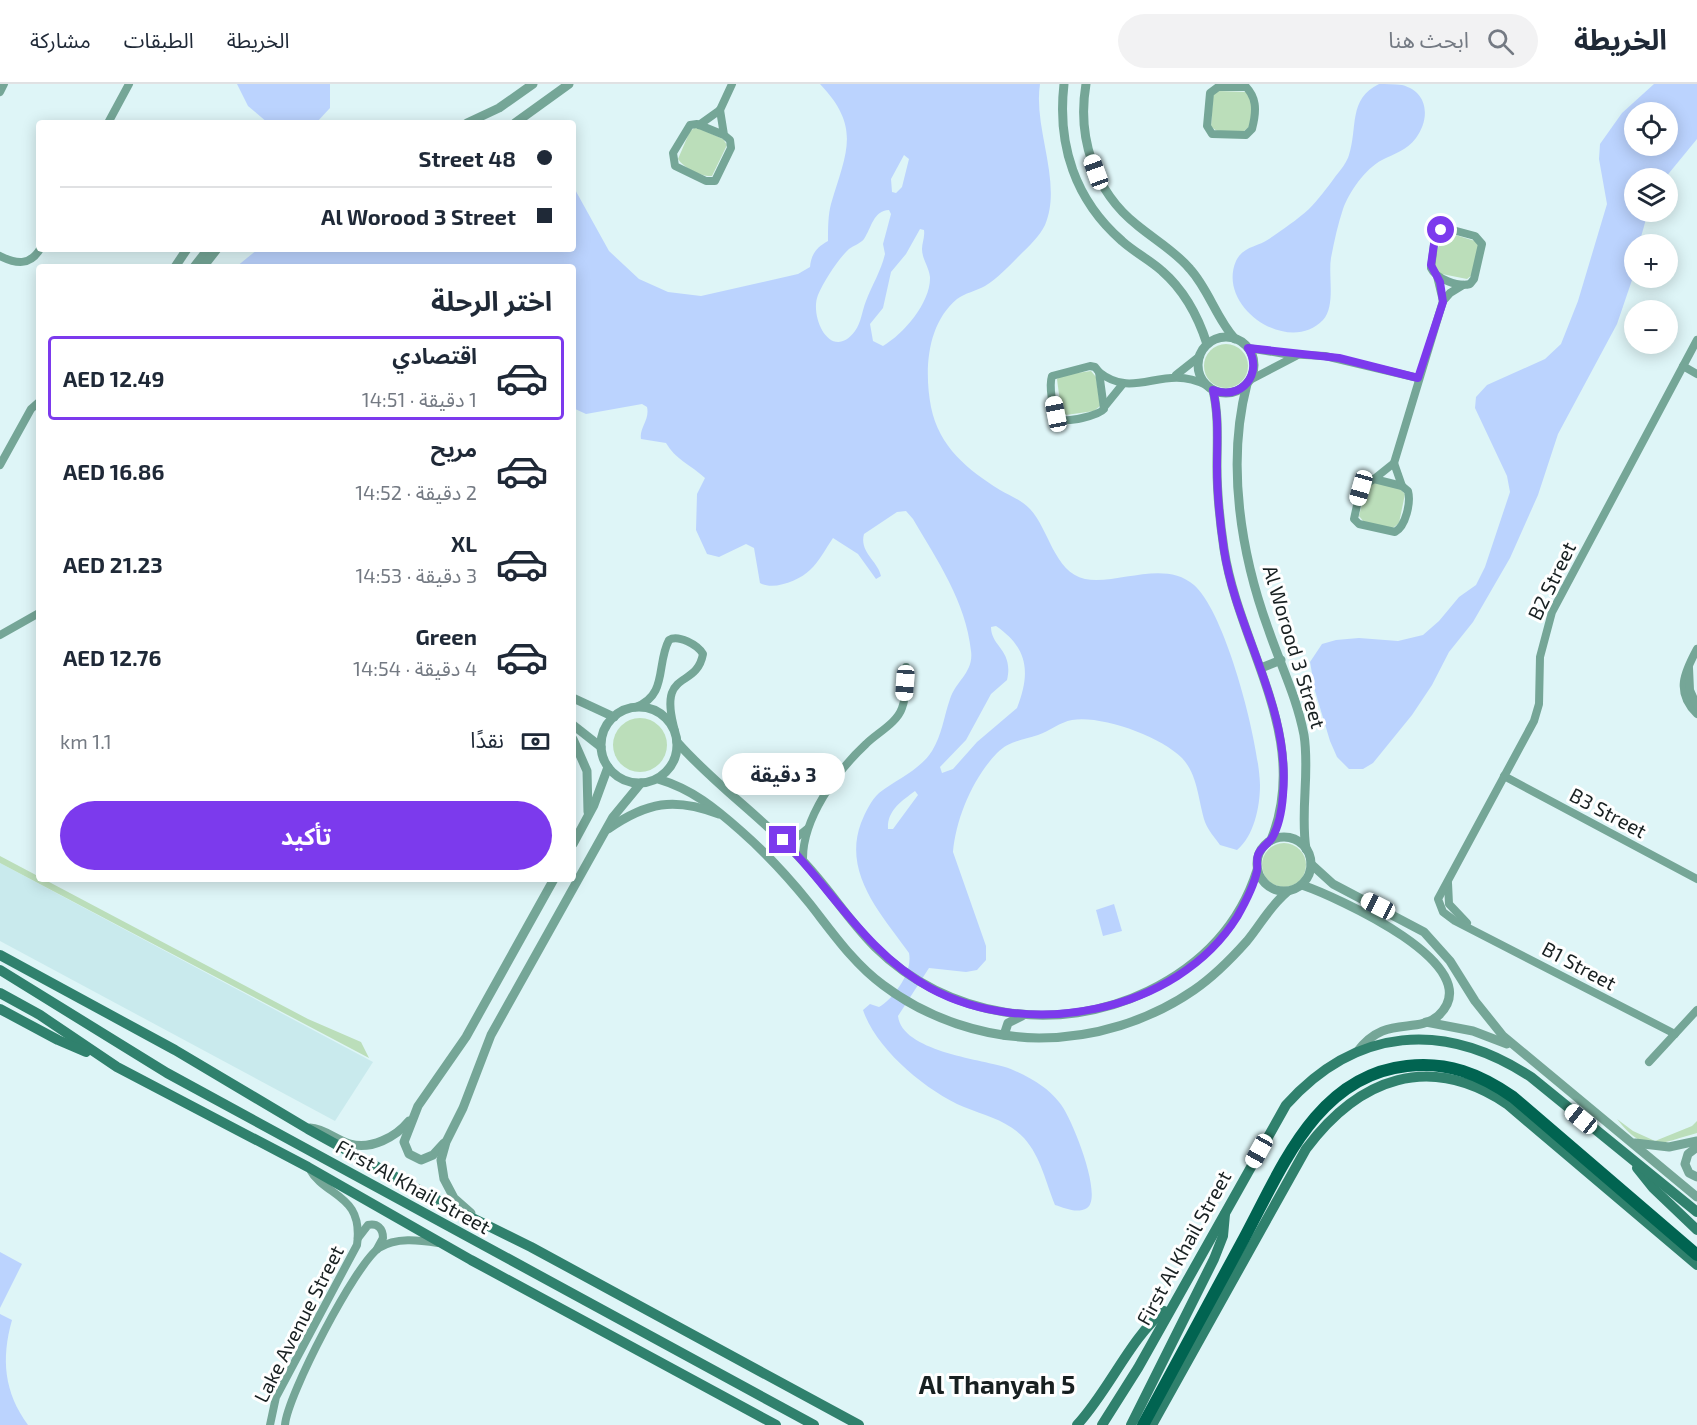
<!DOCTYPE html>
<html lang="ar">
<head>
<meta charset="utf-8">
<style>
	body { margin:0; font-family:"Exo 2","Noto Sans Arabic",sans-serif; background:#f2f2f3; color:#1f2937; direction:rtl; height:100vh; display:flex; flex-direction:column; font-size:22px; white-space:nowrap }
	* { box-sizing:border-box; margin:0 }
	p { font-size:20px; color:#747a83 }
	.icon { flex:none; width:33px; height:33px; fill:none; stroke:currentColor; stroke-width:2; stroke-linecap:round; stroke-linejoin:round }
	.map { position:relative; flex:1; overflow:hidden; direction:ltr }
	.details { position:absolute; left:36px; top:180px; width:540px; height:618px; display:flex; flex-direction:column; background:#fff; border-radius:6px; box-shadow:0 3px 15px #0003; direction:rtl }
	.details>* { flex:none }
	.banner { position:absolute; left:36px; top:36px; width:540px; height:132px; border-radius:6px; box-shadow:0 3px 15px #0003; direction:rtl; display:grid; align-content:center; height:132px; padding:0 24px; background:#fff }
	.fabs { position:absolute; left:1624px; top:18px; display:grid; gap:12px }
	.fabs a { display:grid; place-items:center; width:54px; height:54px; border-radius:50%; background:#fff; box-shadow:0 3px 15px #0003; font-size:30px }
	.end { position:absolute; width:27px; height:27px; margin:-14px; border:8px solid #7c3aed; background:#fff; box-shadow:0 0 0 3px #fff }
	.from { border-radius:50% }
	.bubble { position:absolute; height:42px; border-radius:21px; background:#fff; box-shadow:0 3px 15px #0003; font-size:20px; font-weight:700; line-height:42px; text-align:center; direction:rtl }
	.car { position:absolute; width:18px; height:36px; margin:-18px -9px; border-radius:8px; box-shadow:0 0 4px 2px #0007; background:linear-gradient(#fff 24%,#345 0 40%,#fff 0 76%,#345 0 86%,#fff 0) }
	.banner b { display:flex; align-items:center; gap:21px; height:57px; font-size:22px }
	.banner b+b { border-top:2px solid #e0e1e3 }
	.banner i { width:15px; height:15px; background:#1f2937 }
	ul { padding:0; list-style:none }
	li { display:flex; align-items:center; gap:18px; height:84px; margin:0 12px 9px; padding:0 12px; border:3px solid transparent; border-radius:6px }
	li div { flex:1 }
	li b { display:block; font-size:22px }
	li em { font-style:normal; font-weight:700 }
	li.on { border-color:#7c3aed }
	li>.icon { width:54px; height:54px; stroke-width:1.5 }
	h2 { padding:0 24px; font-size:27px; line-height:72px }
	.pay { display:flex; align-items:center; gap:15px; height:66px; padding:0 24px; font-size:22px }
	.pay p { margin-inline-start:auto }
	.cta { display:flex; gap:12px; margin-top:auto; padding:12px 24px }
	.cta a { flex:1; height:69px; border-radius:36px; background:#7c3aed; color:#fff; font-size:24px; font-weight:700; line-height:69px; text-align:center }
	header { display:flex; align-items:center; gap:36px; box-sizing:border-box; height:84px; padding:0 30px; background:#fff; border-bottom:2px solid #e0e1e3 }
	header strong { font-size:28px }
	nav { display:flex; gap:33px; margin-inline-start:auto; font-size:21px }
	.search { width:420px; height:54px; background:#f2f2f3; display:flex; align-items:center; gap:15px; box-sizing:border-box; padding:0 21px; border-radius:33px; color:#747a83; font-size:22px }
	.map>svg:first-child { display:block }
	.built { fill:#c9eaed }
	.green { fill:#bbdeba }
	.water { fill:#bbd3fe; fill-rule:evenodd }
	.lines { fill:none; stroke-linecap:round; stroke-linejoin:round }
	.minor { stroke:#75a697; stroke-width:8 }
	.tertiary { stroke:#75a697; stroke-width:9 }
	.secondary { stroke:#30816d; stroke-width:10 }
	.primary { stroke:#016451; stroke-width:12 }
	.route { stroke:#7c3aed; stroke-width:8 }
	.labels { text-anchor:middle; stroke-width:6; stroke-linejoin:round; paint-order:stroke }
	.street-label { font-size:20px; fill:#182021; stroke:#fff }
	.district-label { font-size:26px; font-weight:bold; fill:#182021; stroke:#fff }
</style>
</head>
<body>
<header>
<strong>الخريطة</strong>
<div class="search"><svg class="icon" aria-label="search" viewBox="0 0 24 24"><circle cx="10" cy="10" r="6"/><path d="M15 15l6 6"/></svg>ابحث هنا</div>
<nav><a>الخريطة</a><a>الطبقات</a><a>مشاركة</a></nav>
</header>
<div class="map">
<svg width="1697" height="1341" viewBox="0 0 1697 1341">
	<rect width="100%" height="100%" fill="#def5f7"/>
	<polygon class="built" points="0,779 373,978 335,1037 0,857"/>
	<g class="green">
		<polygon points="1219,7 1246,8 1252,16 1251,41 1243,48 1217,47 1211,43 1213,10"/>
		<path d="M696,43l27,12 4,6 -15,31c-11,1 -28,-8 -34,-17l12,-28z"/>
		<polygon points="1449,149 1475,157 1479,162 1472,191 1467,195 1437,189 1433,179 1442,152"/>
		<circle cx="1226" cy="282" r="22"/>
		<polygon points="1091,287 1096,293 1100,322 1094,327 1066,331 1061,326 1057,295 1063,291"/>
		<polygon points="1375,398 1400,405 1405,410 1399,439 1393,444 1364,438 1359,432 1366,404"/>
		<circle cx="640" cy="661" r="27"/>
		<circle cx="1284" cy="781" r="22"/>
		<polygon points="0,772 308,935 361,958 369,974 0,779"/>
		<path d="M1617,1035l16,12 22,10 37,-15 5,-5v12c-38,10 -51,23 -80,-14z"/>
	</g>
	<g class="water">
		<polygon points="237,0 330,0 330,24 316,39 268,39 248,22"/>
		<path d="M820,0h220c-7,45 23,99 5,141 -5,11 -17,22 -26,31 -11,11 -21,22 -34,30 -9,5 -20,7 -28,13 -30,25 -33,71 -26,108 8,40 37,63 69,83 10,6 22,10 30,19 19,20 24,63 55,70 33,6 79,-20 109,6 32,28 65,157 66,200 0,22 -6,51 -23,65l-17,-5c-5,-7 -12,-15 -15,-23 -7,-22 -7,-47 -23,-64 -22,-22 -81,-43 -110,-38 -12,2 -22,11 -34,15 -15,5 -29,6 -41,18 -24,25 -41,65 -44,99l33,94v14l-9,10 -11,2 -37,-4 -31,48c4,35 81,43 107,51 12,4 27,12 37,19 6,4 12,10 17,16 12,13 45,95 28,106 -10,6 -22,0 -32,-3 -9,-22 -14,-48 -31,-67 -17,-18 -38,-22 -60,-31 -38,-16 -88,-58 -101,-97l7,-6 9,3c15,-9 34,-35 30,-54 -26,-37 -67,-79 -48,-130 4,-10 10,-23 18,-30 18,-14 41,-23 53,-42 10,-16 12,-35 18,-52 6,-18 24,-27 21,-48 -5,-49 -34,-91 -58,-132l-7,-8 -9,1 -33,22c-5,18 14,27 17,42l-5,3 -18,-25 -25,-16c-7,10 -14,24 -23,32 -10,10 -36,21 -50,13l-6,-35 -8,-4 -27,13 -12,-3 -11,-24 1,-36 8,-16c-14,-13 -30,-19 -39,-35l-25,-4c-2,-11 9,-19 6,-32l-5,-3 -56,10 -13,-6v-141h-337l22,-18h315v-63l36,65 30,28 29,13 33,4 97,-22 12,-7c1,-13 7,-20 18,-26 0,-12 0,-26 3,-37 15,-51 31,-76 -11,-120zM904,71l5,4 -7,28 -6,6 -4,-1 -1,-13zM889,126l2,4 -8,30 2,10c-4,17 -13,31 -19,47 -4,10 -5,22 -11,30 -24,32 -46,-14 -37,-36 6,-14 20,-36 31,-46 5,-4 11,-5 15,-10 8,-12 9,-28 25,-29zM920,145l4,1c1,7 -2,13 -2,19 0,10 7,18 8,28 1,25 -26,57 -47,69l-10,-5 -3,-17 13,-16 8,-36 15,-18zM996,542c32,22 35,46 21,82l-40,34 -24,27 -11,4 -2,-6 26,-27 25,-46 16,-14c7,-30 -16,-33 -16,-53zM915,707l3,4 -25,34h-5c-1,-19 14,-28 27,-38z"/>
		<path d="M1379,0c7,0 16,0 23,1 27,7 28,34 14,53 -9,12 -22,16 -34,22 -17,9 -33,32 -39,49 -5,15 -9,33 -12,49 -3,18 5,47 -8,62 -34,36 -107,-13 -87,-59 7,-15 22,-14 33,-22 13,-9 28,-19 40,-30 9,-9 18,-21 26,-32 5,-6 12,-15 14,-22 9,-28 -1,-56 30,-71z"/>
		<path d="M1654,0h43v55l-32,39h-30v34h13l-9,32h-4l-3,36 -15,44 -59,110 -20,61 -28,63 -37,64 -24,30 -17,33 -20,30 -39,48 -10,6h-14l-12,-12 -7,-16 -15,-50 -5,-29 12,-18 14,-4 23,-2 39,3 25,-6 16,-14 20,-24 17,-12 9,-18 25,-75 -3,-16 -32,-68 1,-11 11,-12 58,-26 16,-15 17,-43 29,-97 -8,-45 1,-15 22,-31zM1635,28h33v34h-33z"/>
		<polygon points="1114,820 1122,847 1103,852 1096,826"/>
		<polygon points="0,1168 22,1180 0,1224"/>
		<path d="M0,1230l12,6c-11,39 -8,72 16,105h-28z"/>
	</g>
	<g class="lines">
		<g class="minor">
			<path d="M1243,0c14,12 14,26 9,45l-6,6 -34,-1 -5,-8 3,-33 8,-6h28"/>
			<polyline points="0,8 4,0"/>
			<polyline points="720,26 724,51 730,56 731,64 715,97 706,97 675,82 673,69 690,41 697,40 724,51"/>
			<polyline points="108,39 129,0"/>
			<polyline points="699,41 720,26 732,0"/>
			<path d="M1449,145l26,7 7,8 -8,35 -4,5c-12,3 -34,-5 -39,-16l4,-31 6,-7z"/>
			<path d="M0,172c16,8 30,10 40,-7"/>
			<polyline points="1437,192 1443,217"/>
			<polyline points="1248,264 1285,270 1325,272 1418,294"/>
			<path d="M1090,282l5,1 4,5 5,37c-5,6 -38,15 -45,9 -7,-6 -10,-33 -7,-42z"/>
			<polyline points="1683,282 1697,290"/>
			<path d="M1099,288c36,29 63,-9 107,13"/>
			<polyline points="1176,291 1200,272"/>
			<polyline points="1250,296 1296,272"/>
			<polyline points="1105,322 1122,301"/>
			<polyline points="0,381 31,325 39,318"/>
			<path d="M1374,395l28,7 6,5c3,11 -2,35 -13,41l-36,-8 -5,-5 7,-32z"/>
			<polyline points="1374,395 1394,379"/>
			<polyline points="1402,402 1394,379 1443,217 1450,209 1463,201"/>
			<polyline points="0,551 39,529"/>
			<path d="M1697,565c-13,24 -22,43 0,65"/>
			<polyline points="1689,584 1690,606 1697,622"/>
			<path d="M636,623c32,-12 20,-43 33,-67 9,-6 29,5 34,14 -7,37 -46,13 -28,77"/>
			<polyline points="1504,692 1697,795"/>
			<polyline points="783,756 797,753 807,745"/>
			<path d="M803,776c-1,-41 34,-89 63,-116 11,-11 31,-21 36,-36 5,-12 3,-28 4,-41"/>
			<polyline points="1448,799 1449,820 1467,839"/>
			<polyline points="1675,950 1455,837 1443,828 1438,815 1534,637 1539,620 1540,573 1552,528 1697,256"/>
			<polyline points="1649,978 1697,926"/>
			<path d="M358,1154l10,-13c9,-2 15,3 15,13l-6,11"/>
			<path d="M270,1341l6,-28 81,-152c7,-52 -32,-47 -48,-77"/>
			<path d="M285,1341c2,-29 71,-162 94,-177 17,-11 40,-8 59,-5"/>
		</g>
		<g class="tertiary">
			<path d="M1064,0c-7,61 11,116 58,157 12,11 28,19 40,30 23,20 36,45 45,73"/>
			<path d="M1086,0c-9,53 8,107 51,141 18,15 38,26 53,44 19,21 26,49 45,70"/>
			<polyline points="467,39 499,24 533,0"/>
			<polyline points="515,39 569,0"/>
			<polyline points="175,183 187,165"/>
			<polyline points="194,183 208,165"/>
			<polyline points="203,183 217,165"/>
			<circle cx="1226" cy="281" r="28"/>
			<path d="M1247,300c-21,80 -6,171 22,247 12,35 28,67 35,104 6,38 -4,76 2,114"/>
			<path d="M1213,306c6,26 4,51 4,77 0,28 3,55 7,82 15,99 88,188 47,291"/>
			<polyline points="1261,584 1281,576"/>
			<polyline points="573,614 614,633"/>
			<circle cx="639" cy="661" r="38"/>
			<polyline points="573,641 601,663"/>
			<polyline points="573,655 587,687 588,728"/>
			<path d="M677,658c37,42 83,74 122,115 28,28 48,62 76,90 72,71 183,88 273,44 53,-26 91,-64 109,-121"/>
			<path d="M658,695c34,10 57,29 83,52 25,22 48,47 69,73 22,28 44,60 73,81 45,34 100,52 156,53 55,0 110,-17 155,-48 19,-13 37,-31 53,-49 14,-17 23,-35 40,-49"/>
			<path d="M608,745c39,-27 66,-32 111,-15"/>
			<circle cx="1284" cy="780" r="27"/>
			<polyline points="573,760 594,721 608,683"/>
			<polyline points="1311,780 1333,800 1424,848 1450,877 1475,917 1503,952 1697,1113"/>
			<path d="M1302,801c32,11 191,81 136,131 -23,19 -53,-2 -81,36"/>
			<polyline points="1426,938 1473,947 1507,960"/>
			<polyline points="1004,951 1008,939 1022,932"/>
			<path d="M310,1044c15,1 26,12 40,16 21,6 46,-7 59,-23"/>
			<polyline points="444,1059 433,1071 421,1076 409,1070 404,1058 418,1022 466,953 554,795"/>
			<polyline points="1635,1059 1669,1063 1697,1057"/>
			<polyline points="1697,1063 1688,1070 1685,1080 1689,1089 1697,1093"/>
			<polyline points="471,1129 454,1114 444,1095 441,1076 446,1058 463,1024 491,951 613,733 641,699"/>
		</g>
		<g class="secondary">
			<polyline points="0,871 175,966 308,1045 450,1123 531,1163 859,1341"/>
			<polyline points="0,886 167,989 814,1341"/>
			<polyline points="0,909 40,931 117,983 308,1083 471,1176 776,1341"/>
			<polyline points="0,925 58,956 86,968"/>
			<polyline points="1637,1084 1653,1104 1697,1146"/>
			<path d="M1077,1341c31,-33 54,-88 87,-114"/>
			<path d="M1102,1341l36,-57 148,-263c70,-78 158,-85 245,-28l166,135"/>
			<polyline points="1131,1341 1214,1175 1223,1152 1225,1130"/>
			<path d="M1152,1341l154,-276c53,-71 123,-97 201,-45l190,161"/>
		</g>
		<path class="primary" d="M1143,1341c33,-60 65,-121 98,-181 39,-71 73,-168 166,-178 40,-5 73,8 106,31l184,158"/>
	</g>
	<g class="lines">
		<path class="route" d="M783,756c49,50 84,113 147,148 97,53 247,25 307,-71 8,-14 17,-31 20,-46 1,-6 -1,-11 1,-16 3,-8 10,-11 14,-17 7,-12 10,-29 11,-43 8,-88 -46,-161 -59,-245 -4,-27 -7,-55 -7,-83 0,-26 2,-51 -4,-77 28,11 51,-16 35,-42l91,10 79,20 25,-76 -3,-20 -9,-17 4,-28 6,-7"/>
	</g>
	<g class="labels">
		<g class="street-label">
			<text transform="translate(1552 497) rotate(-64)" y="7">B2 Street</text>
			<text transform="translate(1294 563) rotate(73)" y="7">Al Worood 3 Street</text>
			<text transform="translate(1608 729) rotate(28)" y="7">B3 Street</text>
			<text transform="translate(1579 882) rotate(28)" y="7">B1 Street</text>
			<text transform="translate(413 1103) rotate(29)" y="7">First Al Khail Street</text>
			<text transform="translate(1184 1164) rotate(-61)" y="7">First Al Khail Street</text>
			<text transform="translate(299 1240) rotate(-63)" y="7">Lake Avenue Street</text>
		</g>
		<g class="district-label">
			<text x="997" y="1310">Al Thanyah 5</text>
		</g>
	</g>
</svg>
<div class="fabs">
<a><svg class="icon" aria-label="locate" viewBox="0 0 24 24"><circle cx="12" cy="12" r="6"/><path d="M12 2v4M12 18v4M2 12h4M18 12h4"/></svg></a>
<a><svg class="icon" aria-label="layers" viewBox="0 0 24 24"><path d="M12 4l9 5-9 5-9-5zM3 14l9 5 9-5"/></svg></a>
<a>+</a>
<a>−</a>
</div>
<i class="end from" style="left:1441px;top:146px"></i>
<i class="end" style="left:783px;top:756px"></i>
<div class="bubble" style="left:722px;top:669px;width:123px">3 دقيقة</div>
<i class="car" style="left:1096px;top:88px;rotate:340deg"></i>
<i class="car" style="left:1056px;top:330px;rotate:349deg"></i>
<i class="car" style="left:1361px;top:404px;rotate:196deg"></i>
<i class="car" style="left:905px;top:599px;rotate:184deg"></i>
<i class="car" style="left:1378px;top:822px;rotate:297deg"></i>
<i class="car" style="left:1581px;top:1035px;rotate:309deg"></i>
<i class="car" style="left:1259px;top:1067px;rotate:209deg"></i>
<div class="banner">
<b><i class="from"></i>48 Street</b>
<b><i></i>Al Worood 3 Street</b>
</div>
<section class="details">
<h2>اختر الرحلة</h2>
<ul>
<li class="on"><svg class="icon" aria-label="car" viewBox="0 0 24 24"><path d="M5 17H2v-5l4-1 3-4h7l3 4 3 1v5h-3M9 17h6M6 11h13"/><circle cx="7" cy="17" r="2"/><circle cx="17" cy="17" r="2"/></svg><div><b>اقتصادي</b><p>1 دقيقة · 14:51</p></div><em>AED 12.49</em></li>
<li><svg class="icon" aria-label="car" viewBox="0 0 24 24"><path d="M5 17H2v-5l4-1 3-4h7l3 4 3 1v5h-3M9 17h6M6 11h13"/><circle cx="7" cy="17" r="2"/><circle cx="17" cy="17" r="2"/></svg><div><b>مريح</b><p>2 دقيقة · 14:52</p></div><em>AED 16.86</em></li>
<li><svg class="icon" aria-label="car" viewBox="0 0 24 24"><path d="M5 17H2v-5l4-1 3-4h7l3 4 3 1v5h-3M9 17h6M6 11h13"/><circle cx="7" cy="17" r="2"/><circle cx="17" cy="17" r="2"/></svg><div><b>XL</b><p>3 دقيقة · 14:53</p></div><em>AED 21.23</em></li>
<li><svg class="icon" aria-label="car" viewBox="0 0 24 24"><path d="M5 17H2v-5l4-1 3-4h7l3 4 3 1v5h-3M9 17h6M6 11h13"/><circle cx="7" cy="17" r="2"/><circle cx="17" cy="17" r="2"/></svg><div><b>Green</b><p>4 دقيقة · 14:54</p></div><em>AED 12.76</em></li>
</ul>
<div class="pay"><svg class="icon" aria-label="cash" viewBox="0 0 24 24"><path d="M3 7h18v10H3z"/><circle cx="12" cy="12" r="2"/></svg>نقدًا<p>1.1 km</p></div>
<div class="cta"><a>تأكيد</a></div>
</section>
</div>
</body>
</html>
